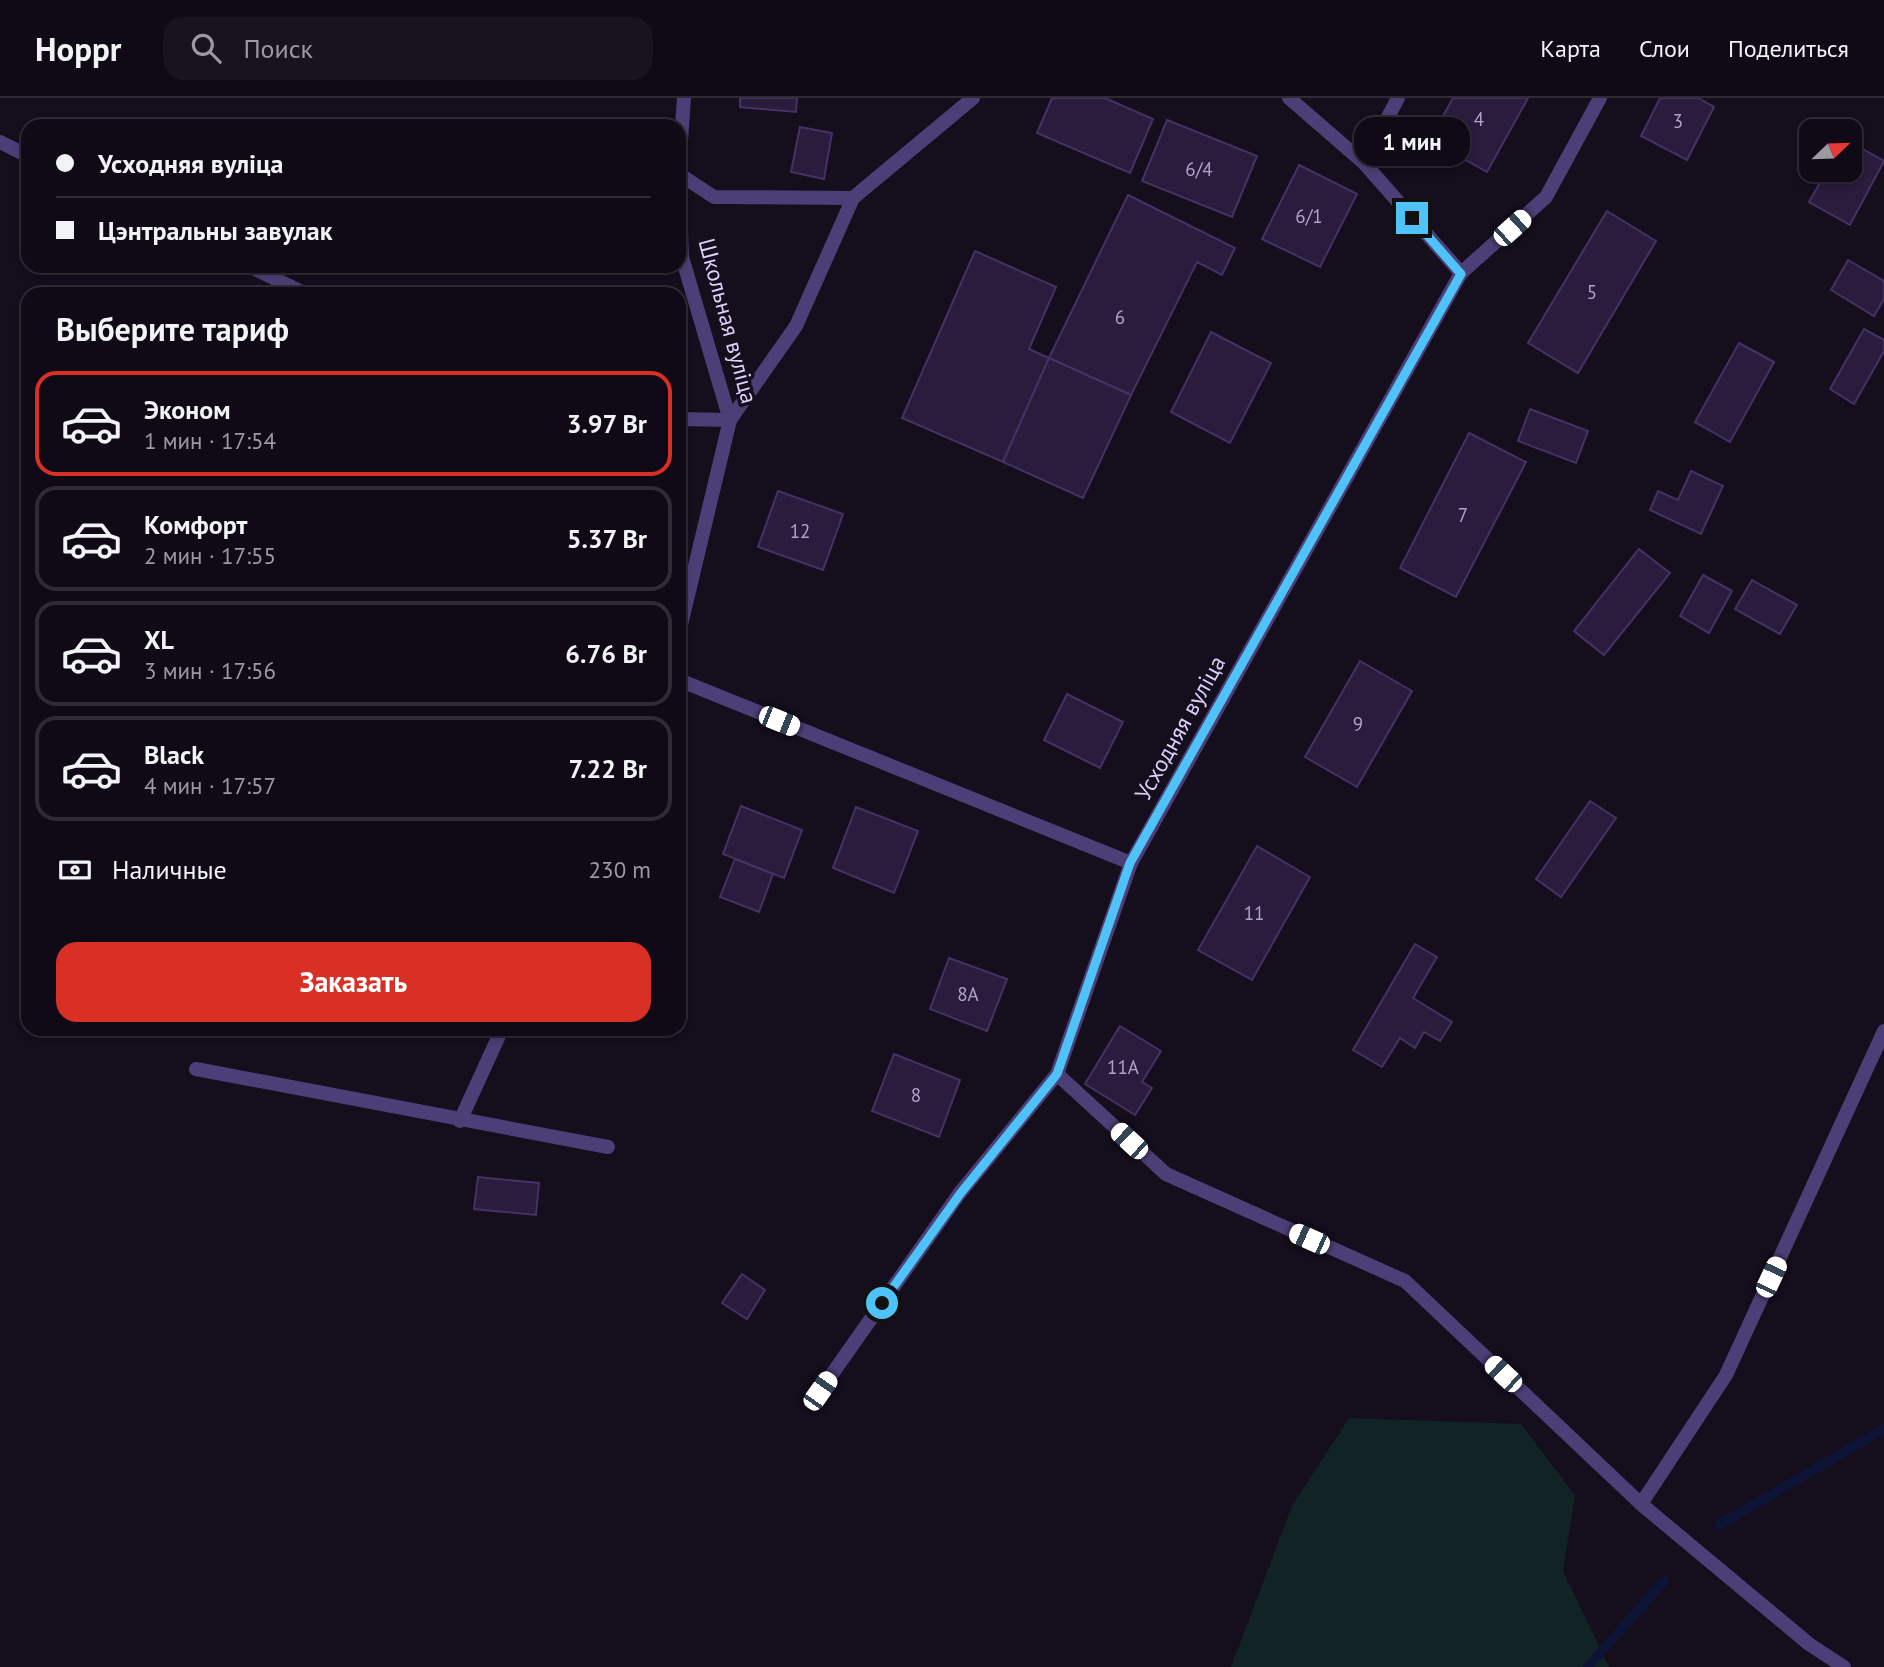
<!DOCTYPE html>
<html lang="ru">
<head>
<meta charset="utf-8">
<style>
	body { margin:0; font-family:"PT Sans",sans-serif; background:#18131f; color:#f1f3f6; height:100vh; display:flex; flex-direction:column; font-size:26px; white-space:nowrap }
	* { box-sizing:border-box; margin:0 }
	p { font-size:23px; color:#9b9aa1 }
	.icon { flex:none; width:38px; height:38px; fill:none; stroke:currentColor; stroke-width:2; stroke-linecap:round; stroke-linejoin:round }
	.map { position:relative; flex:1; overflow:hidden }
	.sheet { position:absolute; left:21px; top:189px; width:665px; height:749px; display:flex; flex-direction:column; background:#0f0a16; border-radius:21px; box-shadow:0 4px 10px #0003,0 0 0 2px #2f2b35 }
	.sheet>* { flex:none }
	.banner { position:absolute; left:21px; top:21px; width:665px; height:154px; border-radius:21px; box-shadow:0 4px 10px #0003,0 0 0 2px #2f2b35; display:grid; align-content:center; height:154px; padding:0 35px; background:#0f0a16 }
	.needle { width:46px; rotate:67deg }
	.fabs { position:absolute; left:1799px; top:21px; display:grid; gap:14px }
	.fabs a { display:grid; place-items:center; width:63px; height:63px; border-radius:14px; background:#0f0a16; box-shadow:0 4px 10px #0003,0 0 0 2px #2f2b35; font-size:35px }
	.end { position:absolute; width:32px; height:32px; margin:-16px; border:9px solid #4fc3f7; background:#111; box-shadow:0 0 0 4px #111 }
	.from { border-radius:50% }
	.bubble { position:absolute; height:49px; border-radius:21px; background:#0f0a16; box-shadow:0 4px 10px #0003,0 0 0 2px #2f2b35; font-size:23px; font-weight:600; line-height:49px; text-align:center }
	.car { position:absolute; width:21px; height:42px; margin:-21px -10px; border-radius:9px; box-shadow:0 0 5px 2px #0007; background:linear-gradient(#fff 24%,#345 0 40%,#fff 0 76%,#345 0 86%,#fff 0) }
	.banner b { display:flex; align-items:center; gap:24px; height:66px; font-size:26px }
	.banner b+b { border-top:2px solid #2f2b35 }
	.banner i { width:18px; height:18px; background:#f1f3f6 }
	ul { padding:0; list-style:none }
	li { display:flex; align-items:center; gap:21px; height:105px; margin:0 14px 10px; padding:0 21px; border:4px solid #2f2b35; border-radius:21px }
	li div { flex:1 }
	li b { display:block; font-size:26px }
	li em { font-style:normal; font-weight:600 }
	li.active { border-color:#d93025 }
	li>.icon { width:63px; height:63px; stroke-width:1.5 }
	h2 { padding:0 35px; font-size:32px; line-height:84px }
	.pay { display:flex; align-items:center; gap:18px; height:77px; padding:0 35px; font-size:26px }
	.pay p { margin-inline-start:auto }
	.button { display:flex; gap:14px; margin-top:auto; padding:14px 35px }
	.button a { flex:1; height:80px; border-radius:21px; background:#d93025; color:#fff; font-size:28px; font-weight:600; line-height:80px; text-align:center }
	header { display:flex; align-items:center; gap:42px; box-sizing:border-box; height:98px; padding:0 35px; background:#0f0a16; border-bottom:2px solid #2f2b35 }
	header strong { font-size:33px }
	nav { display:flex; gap:38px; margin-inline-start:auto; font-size:24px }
	.search { width:490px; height:63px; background:#18131f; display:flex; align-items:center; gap:18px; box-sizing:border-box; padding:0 24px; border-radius:21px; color:#9b9aa1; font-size:26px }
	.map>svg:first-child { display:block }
	.green { fill:#122326 }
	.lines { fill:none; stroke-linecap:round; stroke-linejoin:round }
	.stream { stroke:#0e1436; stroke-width:10 }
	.building { fill:#291c3c; stroke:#463165; stroke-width:2 }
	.service { stroke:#4c3f77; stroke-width:14 }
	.minor { stroke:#4c3f77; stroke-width:14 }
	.route { stroke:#4fc3f7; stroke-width:9 }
	.labels { text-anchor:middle; stroke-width:7; stroke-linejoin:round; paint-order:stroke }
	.number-label { font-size:19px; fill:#b0a3ca }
	.street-label { font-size:23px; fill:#ddd0fa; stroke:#140e1d }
</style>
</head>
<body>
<header>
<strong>Hoppr</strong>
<div class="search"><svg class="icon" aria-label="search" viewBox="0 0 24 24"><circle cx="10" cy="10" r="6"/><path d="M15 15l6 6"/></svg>Поиск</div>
<nav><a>Карта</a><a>Слои</a><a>Поделиться</a></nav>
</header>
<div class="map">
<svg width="1884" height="1569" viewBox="0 0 1884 1569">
	<rect width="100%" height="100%" fill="#140e1d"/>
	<polygon class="green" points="1349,1320 1521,1326 1575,1397 1563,1473 1609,1569 1231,1569 1292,1408"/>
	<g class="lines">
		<g class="stream">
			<polyline points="1719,1427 1884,1331"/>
			<polyline points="1588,1569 1664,1483"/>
		</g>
	</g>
	<g class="building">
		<polygon points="740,0 797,0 796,14 740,9"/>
		<polygon points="1052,0 1105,0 1153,21 1130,75 1037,35"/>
		<polygon points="1453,0 1528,0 1487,74 1430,42"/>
		<polygon points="1660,0 1698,0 1714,9 1687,62 1641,38"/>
		<polygon points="1167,22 1257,58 1232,119 1142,83"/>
		<polygon points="800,29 832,35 824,81 791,74"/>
		<polygon points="1850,44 1884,63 1850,127 1809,104 1827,72 1850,72"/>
		<polygon points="1299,67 1357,96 1320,169 1262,141"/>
		<polygon points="1128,97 1235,150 1222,177 1197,164 1131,297 1049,260"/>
		<polygon points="1607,113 1656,143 1578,275 1528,245"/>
		<polygon points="975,153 1056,189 1029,251 1049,260 1003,364 902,320"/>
		<polygon points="1848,162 1884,183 1884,201 1874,218 1831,192"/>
		<polygon points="1864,231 1884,242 1884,253 1854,306 1830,291"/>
		<polygon points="1211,234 1271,265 1230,345 1171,314"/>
		<polygon points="1739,245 1774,264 1730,344 1695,324"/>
		<polygon points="1049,260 1131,297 1083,400 1003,364"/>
		<polygon points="1530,311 1588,333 1576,365 1518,343"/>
		<polygon points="1469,335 1526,364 1456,499 1400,470"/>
		<polygon points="1691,373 1723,388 1701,436 1650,412 1658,393 1678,402"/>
		<polygon points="778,393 843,416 823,472 758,449"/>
		<polygon points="1639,451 1670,475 1604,557 1574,533"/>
		<polygon points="1703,477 1732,493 1709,535 1680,518"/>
		<polygon points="1752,482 1797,507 1780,536 1735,511"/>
		<polygon points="1360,563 1412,593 1357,689 1305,659"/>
		<polygon points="1067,596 1123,624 1100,670 1044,642"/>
		<polygon points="1590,703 1616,720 1561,799 1536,781"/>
		<polygon points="741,708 802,732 784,780 723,756"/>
		<polygon points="856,709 918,733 894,795 833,770"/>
		<polygon points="1257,748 1310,779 1252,882 1198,852"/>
		<polygon points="735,761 773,776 759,814 720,799"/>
		<polygon points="1415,846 1437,859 1413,900 1452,924 1440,943 1424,934 1415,950 1400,940 1382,969 1353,952"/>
		<polygon points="949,860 1007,881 987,933 930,911"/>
		<polygon points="1120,928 1161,953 1142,984 1152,990 1135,1017 1085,986"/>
		<polygon points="894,956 960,982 939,1039 872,1013"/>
		<polygon points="478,1079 539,1085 536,1117 474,1111"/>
		<polygon points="742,1176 765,1192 747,1221 722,1205"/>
	</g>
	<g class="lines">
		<g class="service">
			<polyline points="1364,65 1398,0"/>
			<polyline points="679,582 1131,765"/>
			<polyline points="196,971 608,1049"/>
			<polyline points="1641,1406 1726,1277 1884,933"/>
		</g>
		<g class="minor">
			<polyline points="1289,0 1364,65 1461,175"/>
			<polyline points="0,44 28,58"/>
			<polyline points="679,71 684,0"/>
			<polyline points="679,76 714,99 853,100"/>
			<polyline points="679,84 682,159 730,322 679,535"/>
			<polyline points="249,168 306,196"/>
			<polyline points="679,321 730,322"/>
			<polyline points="730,322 796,228 853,100 973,0"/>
			<polyline points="1057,976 1166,1076 1405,1183 1641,1406 1809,1546 1844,1569"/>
			<polyline points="460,1023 502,931"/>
			<polyline points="820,1293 959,1096 1057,976 1131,765 1461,175 1546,99 1600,0"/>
		</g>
	</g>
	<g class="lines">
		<polyline class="route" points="882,1205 960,1096 1057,976 1130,765 1461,176 1412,120"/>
	</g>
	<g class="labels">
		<g class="number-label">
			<text x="1479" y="28">4</text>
			<text x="1678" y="30">3</text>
			<text x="1199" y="78">6/4</text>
			<text x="1309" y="125">6/1</text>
			<text x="1592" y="201">5</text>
			<text x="1120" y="226">6</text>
			<text x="1463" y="424">7</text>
			<text x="800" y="440">12</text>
			<text x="1358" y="633">9</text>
			<text x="1254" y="822">11</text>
			<text x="968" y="903">8А</text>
			<text x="1123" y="976">11А</text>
			<text x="916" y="1004">8</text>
		</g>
		<g class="street-label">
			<text transform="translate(728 223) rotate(75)" y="8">Школьная вуліца</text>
			<text transform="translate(1180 630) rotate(-61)" y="8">Усходняя вуліца</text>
		</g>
	</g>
</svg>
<div class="fabs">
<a><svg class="needle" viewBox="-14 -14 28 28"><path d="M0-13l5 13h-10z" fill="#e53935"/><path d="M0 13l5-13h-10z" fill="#9b9aa1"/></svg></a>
</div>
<i class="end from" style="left:882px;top:1205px"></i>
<i class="end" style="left:1412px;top:120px"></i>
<div class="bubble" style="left:1354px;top:19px;width:116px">1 мин</div>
<i class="car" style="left:1512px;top:130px;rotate:48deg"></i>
<i class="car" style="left:779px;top:623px;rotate:112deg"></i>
<i class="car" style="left:1129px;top:1043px;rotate:313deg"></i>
<i class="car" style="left:1309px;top:1141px;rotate:294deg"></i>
<i class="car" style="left:1771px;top:1179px;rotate:25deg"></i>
<i class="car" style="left:1503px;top:1276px;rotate:313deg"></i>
<i class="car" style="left:820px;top:1293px;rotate:35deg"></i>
<div class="banner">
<b><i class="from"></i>Усходняя вуліца</b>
<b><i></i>Цэнтральны завулак</b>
</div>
<section class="sheet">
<h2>Выберите тариф</h2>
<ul>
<li class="active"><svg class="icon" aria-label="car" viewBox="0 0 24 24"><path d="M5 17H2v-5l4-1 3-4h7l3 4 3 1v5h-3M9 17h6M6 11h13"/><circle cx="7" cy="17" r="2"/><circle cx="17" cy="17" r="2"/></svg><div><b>Эконом</b><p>1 мин · 17:54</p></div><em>3.97 Br</em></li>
<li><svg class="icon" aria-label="car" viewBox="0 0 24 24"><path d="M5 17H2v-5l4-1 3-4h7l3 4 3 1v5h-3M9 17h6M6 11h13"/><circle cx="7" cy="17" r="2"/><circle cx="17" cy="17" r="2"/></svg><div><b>Комфорт</b><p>2 мин · 17:55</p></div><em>5.37 Br</em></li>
<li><svg class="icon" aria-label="car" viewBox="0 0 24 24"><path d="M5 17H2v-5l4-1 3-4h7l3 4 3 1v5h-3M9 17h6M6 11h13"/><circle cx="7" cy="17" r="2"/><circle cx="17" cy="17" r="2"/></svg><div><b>XL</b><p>3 мин · 17:56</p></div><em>6.76 Br</em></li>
<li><svg class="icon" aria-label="car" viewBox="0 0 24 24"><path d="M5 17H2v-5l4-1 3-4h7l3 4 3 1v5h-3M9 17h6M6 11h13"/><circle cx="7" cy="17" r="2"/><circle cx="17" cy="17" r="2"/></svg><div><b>Black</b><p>4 мин · 17:57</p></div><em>7.22 Br</em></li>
</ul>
<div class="pay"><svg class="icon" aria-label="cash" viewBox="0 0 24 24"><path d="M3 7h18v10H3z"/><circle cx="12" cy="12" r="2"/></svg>Наличные<p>230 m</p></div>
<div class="button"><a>Заказать</a></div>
</section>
</div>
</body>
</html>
